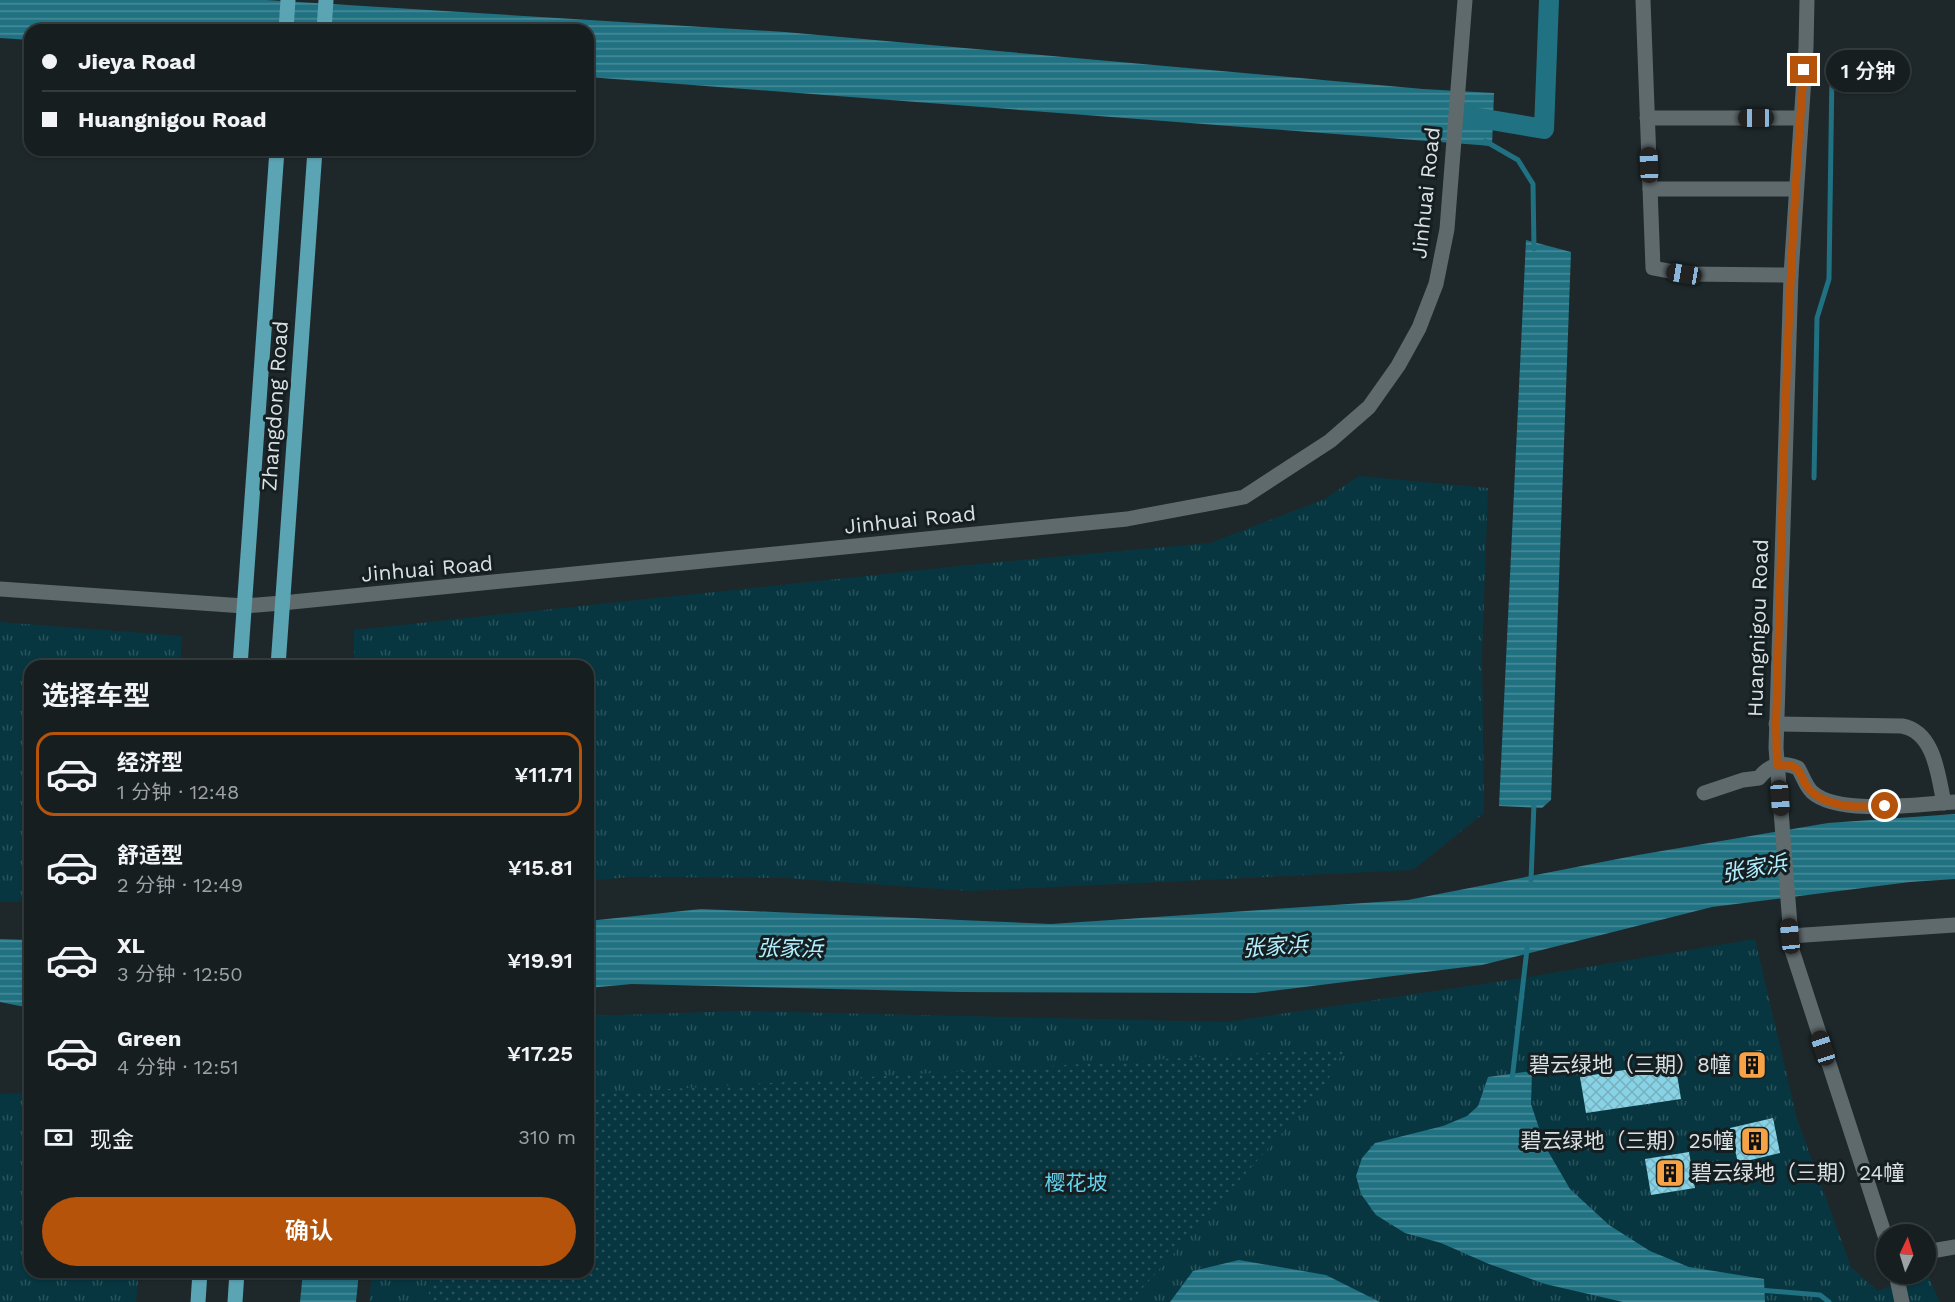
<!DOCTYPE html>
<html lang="zh">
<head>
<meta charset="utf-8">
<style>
	body { margin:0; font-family:"Work Sans","Noto Sans SC",sans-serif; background:#232b2d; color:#f1f3f6; height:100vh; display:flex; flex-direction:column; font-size:22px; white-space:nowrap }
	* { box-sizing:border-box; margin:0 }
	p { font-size:20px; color:#9ea2a5 }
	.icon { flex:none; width:33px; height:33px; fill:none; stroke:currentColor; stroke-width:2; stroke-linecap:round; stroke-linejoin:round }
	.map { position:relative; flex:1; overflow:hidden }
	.details { position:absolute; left:24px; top:660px; width:570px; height:618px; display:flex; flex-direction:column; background:#161e20; border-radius:18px; box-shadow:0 2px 4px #0004,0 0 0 2px #353c3e }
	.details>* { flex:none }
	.top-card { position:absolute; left:24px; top:24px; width:570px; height:132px; border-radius:18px; box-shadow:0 2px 4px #0004,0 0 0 2px #353c3e; display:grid; align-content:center; height:132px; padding:0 18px; background:#161e20 }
	.needle { width:39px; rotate:4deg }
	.fabs { position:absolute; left:1876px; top:1224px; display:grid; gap:12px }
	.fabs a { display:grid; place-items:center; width:60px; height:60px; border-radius:50%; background:#161e20; box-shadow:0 2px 4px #0004,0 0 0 2px #353c3e; font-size:30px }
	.end { position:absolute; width:27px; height:27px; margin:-14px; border:8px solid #b45309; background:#fff; box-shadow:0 0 0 3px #fff }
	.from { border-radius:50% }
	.bubble { position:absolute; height:42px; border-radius:21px; background:#161e20; box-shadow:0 2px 4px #0004,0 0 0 2px #353c3e; font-size:20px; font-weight:600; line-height:42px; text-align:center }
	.car { position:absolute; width:18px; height:36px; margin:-18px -9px; border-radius:8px; box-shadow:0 0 4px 2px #0007; background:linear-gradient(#222 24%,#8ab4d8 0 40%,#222 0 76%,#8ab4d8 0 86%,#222 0) }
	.top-card b { display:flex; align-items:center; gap:21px; height:57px; font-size:22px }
	.top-card b+b { border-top:2px solid #353c3e }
	.top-card i { width:15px; height:15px; background:#f1f3f6 }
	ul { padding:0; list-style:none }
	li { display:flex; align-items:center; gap:18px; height:84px; margin:0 12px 9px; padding:0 6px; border:3px solid transparent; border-radius:18px }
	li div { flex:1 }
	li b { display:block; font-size:22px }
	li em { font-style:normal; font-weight:600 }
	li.selected { border-color:#b45309 }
	li>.icon { width:54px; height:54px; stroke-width:1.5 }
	h2 { padding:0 18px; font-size:27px; line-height:72px }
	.pay { display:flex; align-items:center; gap:15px; height:66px; padding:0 18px; font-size:22px }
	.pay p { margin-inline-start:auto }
	.primary-button { display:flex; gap:12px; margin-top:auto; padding:12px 18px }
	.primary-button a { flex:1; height:69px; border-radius:36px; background:#b45309; color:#fff; font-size:24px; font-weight:600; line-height:69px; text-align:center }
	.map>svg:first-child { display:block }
	.grass { fill:url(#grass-tufts) }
	.garden { fill:url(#garden-dots) }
	.water { fill:url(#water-rules) }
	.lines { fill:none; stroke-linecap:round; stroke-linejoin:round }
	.stream { stroke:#207182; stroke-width:5 }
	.canal { stroke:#207182; stroke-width:20 }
	.building { fill:url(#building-cross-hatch) }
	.minor { stroke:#5f6a6d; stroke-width:15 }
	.major { stroke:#5ba4b4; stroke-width:15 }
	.route { stroke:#b45309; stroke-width:8 }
	.labels { text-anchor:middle; stroke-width:6; stroke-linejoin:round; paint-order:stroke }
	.street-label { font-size:21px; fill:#dbe1e3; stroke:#151e21 }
	.poi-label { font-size:21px; fill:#dbe1e3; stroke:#151e21; text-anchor:end }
	.park-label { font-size:21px; fill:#62d4ee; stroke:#151e21 }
	.water-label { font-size:22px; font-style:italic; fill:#b1eefe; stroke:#151e21 }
</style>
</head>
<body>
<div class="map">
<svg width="1955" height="1302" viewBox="0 0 1955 1302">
	<defs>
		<pattern id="grass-tufts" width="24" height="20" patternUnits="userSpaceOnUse" patternTransform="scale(1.5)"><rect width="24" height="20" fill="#073640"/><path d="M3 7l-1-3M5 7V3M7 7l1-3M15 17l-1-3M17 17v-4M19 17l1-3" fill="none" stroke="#2b535b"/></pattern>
		<pattern id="garden-dots" width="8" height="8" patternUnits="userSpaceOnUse" patternTransform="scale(1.5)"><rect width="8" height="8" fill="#073640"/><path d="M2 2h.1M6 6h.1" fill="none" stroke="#2b535b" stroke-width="1.8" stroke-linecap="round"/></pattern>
		<pattern id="water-rules" width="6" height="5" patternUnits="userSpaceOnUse" patternTransform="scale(1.5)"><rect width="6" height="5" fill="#207182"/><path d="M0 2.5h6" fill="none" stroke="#4a8c99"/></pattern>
		<pattern id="building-cross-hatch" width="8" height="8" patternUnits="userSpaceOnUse" patternTransform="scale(1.5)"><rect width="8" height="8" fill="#87d3e5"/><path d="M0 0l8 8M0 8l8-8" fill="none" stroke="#76afbd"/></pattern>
	</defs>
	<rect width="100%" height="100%" fill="#1e282a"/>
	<g class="grass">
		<polygon points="1359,476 1488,488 1482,656 1484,813 1413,870 970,891 785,878 629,877 588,881 588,666 354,666 354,630 989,563 1210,543 1325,499"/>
		<polygon points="0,622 182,636 180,666 30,666 30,902 0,902"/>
		<polygon points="1755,939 1797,1119 1851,1267 1878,1291 1920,1274 1926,1274 1926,1271 1940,1302 369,1302 372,1272 588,1272 588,1016 740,1011 1227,1022 1516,979"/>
		<polygon points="30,1093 30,1272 139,1272 136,1302 0,1302 0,1094"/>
	</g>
	<polygon class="garden" points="1345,1048 1325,1085 1130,1302 428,1302 431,1272 588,1272 588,1094"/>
	<g class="water">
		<polygon points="0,0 266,0 785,32 1423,89 1494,93 1492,146 588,77 588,30 30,30 30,40 0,38"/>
		<polygon points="1526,240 1571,252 1551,800 1542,808 1499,806"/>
		<polygon points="1955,814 1955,879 1910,882 1712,907 1482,965 1255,993 959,992 632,984 588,988 588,921 701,909 1051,924 1408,900 1638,855 1828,823"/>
		<polygon points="0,939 30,940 30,1008 0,1002"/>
		<polygon points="1532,1071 1531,1104 1545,1146 1570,1189 1609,1225 1650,1251 1689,1267 1764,1279 1765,1302 1623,1302 1545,1284 1489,1264 1441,1243 1405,1233 1376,1215 1361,1194 1356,1176 1362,1158 1375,1143 1443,1126 1467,1116 1478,1106 1488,1077"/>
		<polygon points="1239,1260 1326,1275 1380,1302 1170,1302 1193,1271"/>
		<polygon points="303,1272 359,1272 356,1302 300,1302"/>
	</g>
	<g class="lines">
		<g class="stream">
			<polyline points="1485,141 1518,160 1533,184 1534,249"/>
			<polyline points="1814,478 1817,318 1829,279 1832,71"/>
			<polyline points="1531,880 1534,803"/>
			<polyline points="1512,1080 1527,949"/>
			<polyline points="1759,1290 1820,1295 1829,1302"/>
		</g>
		<polyline class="canal" points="1467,116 1544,129 1549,0"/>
	</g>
	<g class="building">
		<polygon points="1761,1050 1764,1077 1744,1079 1740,1053"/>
		<polygon points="1675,1062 1681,1099 1586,1113 1580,1077"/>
		<polygon points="1773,1118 1780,1153 1738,1163 1730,1128"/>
		<polygon points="1689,1152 1695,1188 1651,1195 1645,1159"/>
	</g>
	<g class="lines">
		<g class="minor">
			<polyline points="1643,0 1653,268 1685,274 1791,275"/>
			<polyline points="1807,0 1806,47 1791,275 1776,748 1792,950 1887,1242"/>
			<polyline points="1647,118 1800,118"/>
			<polyline points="1650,189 1796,189"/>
			<polyline points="0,589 244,606 282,603 1127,519 1244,497 1330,441 1369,407 1398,366 1419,328 1436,284 1447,229 1465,0"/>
			<path d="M1776,724l126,2c33,6 36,50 42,77"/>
			<path d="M1704,793l39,-13 16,-2c10,-13 22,-17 39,-10 5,8 7,17 14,24 26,24 108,12 143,10"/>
			<polyline points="1790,936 1955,925"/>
			<polyline points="1926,1252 1955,1247"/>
			<polyline points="1896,1274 1902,1302"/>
		</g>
		<g class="major">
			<polyline points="286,30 288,0"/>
			<polyline points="324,30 326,0"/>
			<polyline points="240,666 277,150"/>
			<polyline points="278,666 315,150"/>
			<polyline points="198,1302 200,1272"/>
			<polyline points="235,1302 237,1272"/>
		</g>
	</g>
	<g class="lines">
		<path class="route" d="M1804,70c-18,218 -21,436 -28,654l1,41c31,-2 19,15 36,28 20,16 49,14 72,13"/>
	</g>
	<defs>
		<g id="building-square" transform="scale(1.5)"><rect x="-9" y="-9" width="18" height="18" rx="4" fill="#f6a247" stroke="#151e21"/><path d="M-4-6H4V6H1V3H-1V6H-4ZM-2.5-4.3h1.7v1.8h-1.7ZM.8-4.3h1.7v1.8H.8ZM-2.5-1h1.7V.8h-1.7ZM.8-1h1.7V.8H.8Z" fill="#111"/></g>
	</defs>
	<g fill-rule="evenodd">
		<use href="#building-square" x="1752" y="1065"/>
		<use href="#building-square" x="1755" y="1141"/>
		<use href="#building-square" x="1670" y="1173"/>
	</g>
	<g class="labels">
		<g class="street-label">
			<text transform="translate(1426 193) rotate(-84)" y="7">Jinhuai Road</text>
			<text transform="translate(275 406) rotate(-86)" y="7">Zhangdong Road</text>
			<text transform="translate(910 520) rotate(-6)" y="7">Jinhuai Road</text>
			<text transform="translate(427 569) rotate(-5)" y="7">Jinhuai Road</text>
			<text transform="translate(1758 628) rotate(-88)" y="7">Huangnigou Road</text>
		</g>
		<g class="poi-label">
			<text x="1731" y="1072">碧云绿地（三期）8幢</text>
			<text x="1734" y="1148">碧云绿地（三期）25幢</text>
			<text x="1691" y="1180" text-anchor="start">碧云绿地（三期）24幢</text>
		</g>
		<g class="park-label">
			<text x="1076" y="1190">樱花坡</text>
		</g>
		<g class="water-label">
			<text transform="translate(1754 868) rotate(-10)" y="8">张家浜</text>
			<text transform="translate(1275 946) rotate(-4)" y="8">张家浜</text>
			<text transform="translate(790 948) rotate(1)" y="8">张家浜</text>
		</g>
	</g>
</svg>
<div class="fabs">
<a><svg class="needle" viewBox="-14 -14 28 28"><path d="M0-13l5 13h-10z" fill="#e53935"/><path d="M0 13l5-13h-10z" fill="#9ea2a5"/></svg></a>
</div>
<i class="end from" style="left:1885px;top:806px"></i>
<i class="end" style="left:1804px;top:70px"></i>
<div class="bubble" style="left:1826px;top:50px;width:84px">1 分钟</div>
<i class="car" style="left:1756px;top:118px;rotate:270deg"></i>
<i class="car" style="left:1649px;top:165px;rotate:358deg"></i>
<i class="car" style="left:1684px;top:274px;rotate:280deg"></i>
<i class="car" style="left:1780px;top:798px;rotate:176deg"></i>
<i class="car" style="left:1790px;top:936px;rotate:354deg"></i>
<i class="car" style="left:1823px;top:1048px;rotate:342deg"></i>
<div class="top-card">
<b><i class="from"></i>Jieya Road</b>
<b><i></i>Huangnigou Road</b>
</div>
<section class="details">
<h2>选择车型</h2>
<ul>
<li class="selected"><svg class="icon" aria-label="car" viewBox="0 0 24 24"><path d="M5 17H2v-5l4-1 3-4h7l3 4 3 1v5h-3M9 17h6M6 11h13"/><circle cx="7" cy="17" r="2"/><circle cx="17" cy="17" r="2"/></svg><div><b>经济型</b><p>1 分钟 · 12:48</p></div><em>¥11.71</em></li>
<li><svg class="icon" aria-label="car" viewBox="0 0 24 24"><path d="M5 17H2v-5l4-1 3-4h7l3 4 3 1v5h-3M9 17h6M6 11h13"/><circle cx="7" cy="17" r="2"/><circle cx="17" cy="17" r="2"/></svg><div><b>舒适型</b><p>2 分钟 · 12:49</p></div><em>¥15.81</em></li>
<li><svg class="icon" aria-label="car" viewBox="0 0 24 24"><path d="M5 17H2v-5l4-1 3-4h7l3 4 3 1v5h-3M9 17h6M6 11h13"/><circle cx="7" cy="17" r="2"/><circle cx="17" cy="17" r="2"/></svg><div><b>XL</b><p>3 分钟 · 12:50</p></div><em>¥19.91</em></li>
<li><svg class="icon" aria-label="car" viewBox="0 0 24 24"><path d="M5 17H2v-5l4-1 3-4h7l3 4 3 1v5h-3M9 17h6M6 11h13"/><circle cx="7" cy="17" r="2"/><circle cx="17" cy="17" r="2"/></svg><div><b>Green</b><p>4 分钟 · 12:51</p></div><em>¥17.25</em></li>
</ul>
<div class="pay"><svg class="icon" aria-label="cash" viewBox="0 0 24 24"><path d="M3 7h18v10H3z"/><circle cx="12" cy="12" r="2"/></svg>现金<p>310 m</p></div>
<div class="primary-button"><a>确认</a></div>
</section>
</div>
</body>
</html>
